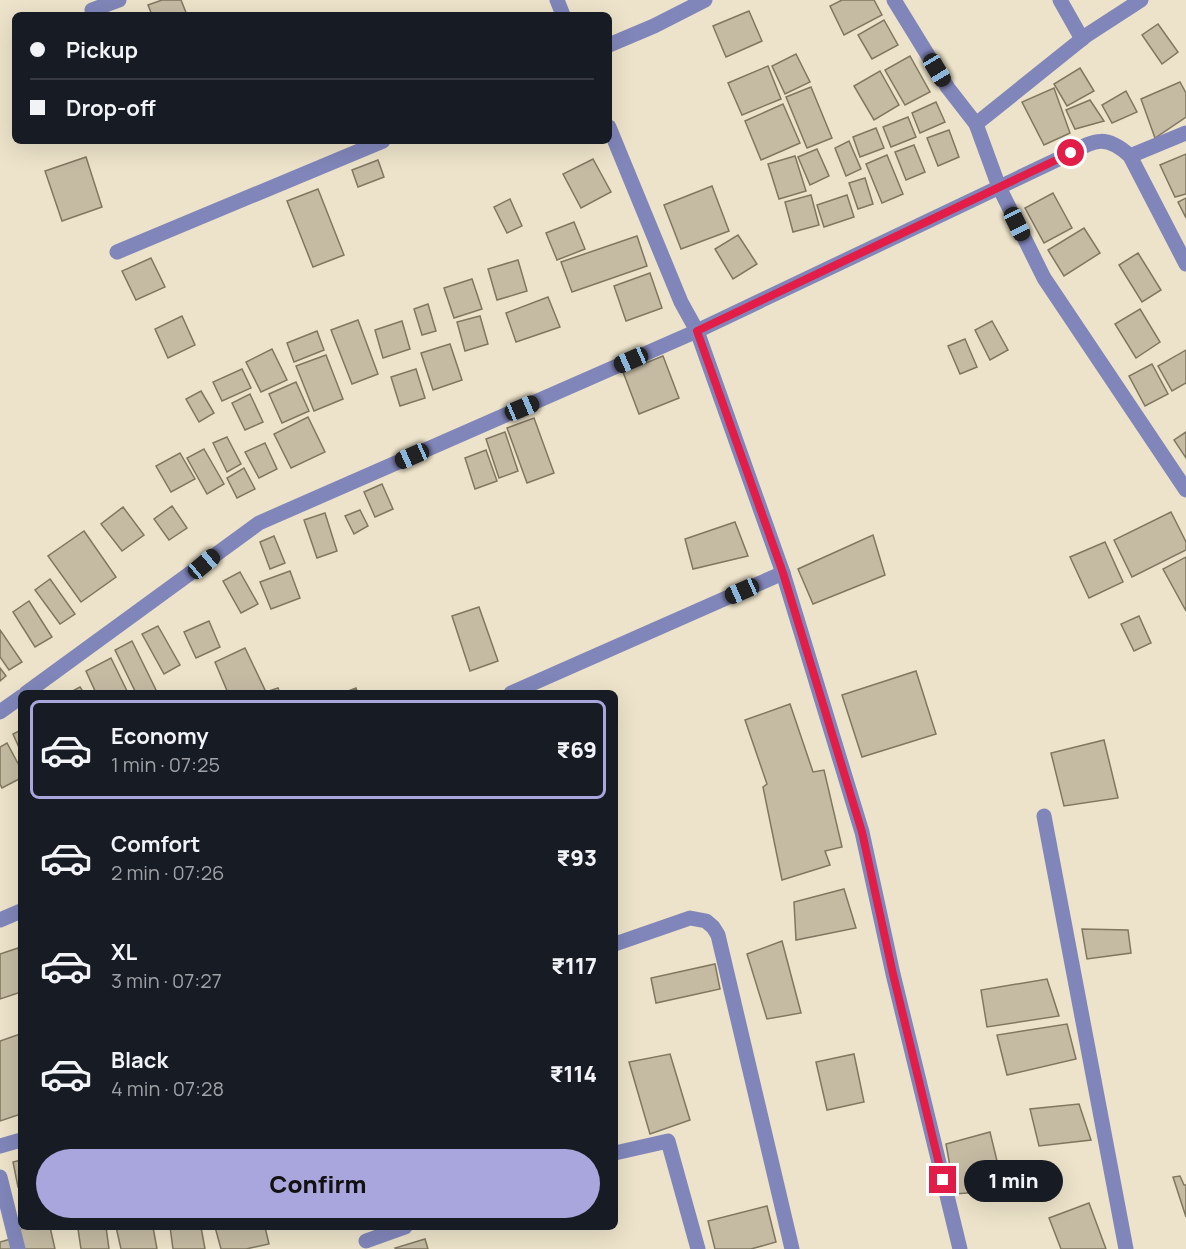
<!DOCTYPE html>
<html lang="en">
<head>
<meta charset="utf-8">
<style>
	body { margin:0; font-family:Manrope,sans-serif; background:#20242c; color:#f1f3f6; height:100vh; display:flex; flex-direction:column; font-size:22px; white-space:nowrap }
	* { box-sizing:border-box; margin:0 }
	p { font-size:20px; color:#9ea1a6 }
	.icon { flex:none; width:33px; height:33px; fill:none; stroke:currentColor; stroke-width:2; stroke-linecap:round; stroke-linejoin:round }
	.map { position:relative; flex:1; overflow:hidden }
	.side { position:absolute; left:18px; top:690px; width:600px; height:540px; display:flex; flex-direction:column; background:#171b24; border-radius:9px; box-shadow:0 6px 24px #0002 }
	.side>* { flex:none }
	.hud { position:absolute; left:12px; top:12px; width:600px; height:132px; border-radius:9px; box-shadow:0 6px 24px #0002; display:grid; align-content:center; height:132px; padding:0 18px; background:#171b24 }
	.end { position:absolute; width:27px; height:27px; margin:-14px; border:8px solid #e11d48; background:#fff; box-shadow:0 0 0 3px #fff }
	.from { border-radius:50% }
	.bubble { position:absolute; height:42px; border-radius:21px; background:#171b24; box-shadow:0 6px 24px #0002; font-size:20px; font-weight:800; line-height:42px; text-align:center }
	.car { position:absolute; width:18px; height:36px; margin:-18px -9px; border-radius:8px; box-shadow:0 0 4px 2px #0007; background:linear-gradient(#222 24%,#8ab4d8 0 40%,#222 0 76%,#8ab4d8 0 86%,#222 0) }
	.hud b { display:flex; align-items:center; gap:21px; height:57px; font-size:22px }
	.hud b+b { border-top:2px solid #363941 }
	.hud i { width:15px; height:15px; background:#f1f3f6 }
	ul { padding:10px 0 0; list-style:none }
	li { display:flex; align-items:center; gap:18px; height:99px; margin:0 12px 9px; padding:0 6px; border:3px solid transparent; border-radius:9px }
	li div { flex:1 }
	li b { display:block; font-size:22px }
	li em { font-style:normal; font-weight:800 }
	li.active { border-color:#a9a6dd }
	li>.icon { width:54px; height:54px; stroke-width:1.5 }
	.button { display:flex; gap:12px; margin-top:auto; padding:12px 18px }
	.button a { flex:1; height:69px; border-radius:36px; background:#a9a6dd; color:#111; font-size:24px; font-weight:800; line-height:69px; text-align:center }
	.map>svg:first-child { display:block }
	.building { fill:#c5bba3; stroke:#807760; stroke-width:1.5 }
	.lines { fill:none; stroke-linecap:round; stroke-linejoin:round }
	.street { stroke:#8186ba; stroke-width:15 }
	.route { stroke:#e11d48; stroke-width:8 }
</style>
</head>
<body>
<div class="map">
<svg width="1186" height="1249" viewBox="0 0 1186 1249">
	<rect width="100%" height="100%" fill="#ede3ca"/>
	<g class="building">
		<polygon points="162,0 181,0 187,15 152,15 148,5"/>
		<polygon points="842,0 874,0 882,15 844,35 830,6"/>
		<polygon points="749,11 762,41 726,57 713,26"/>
		<polygon points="884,20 898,45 872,59 858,35"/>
		<polygon points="1158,24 1178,52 1162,64 1142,35"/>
		<polygon points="796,54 810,82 785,94 772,66"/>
		<polygon points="910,56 930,92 905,105 885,70"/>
		<polygon points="768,66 781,99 742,115 728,83"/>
		<polygon points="1080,68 1094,91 1067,106 1054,84"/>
		<polygon points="880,71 899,105 874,120 854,86"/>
		<polygon points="1180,82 1186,93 1186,117 1155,138 1141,99"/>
		<polygon points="811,87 832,138 807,148 786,97"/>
		<polygon points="1054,88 1070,133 1044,145 1022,102"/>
		<polygon points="1126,91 1137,112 1112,123 1102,105"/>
		<polygon points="1090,100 1104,121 1075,129 1066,110"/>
		<polygon points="936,102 945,122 920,133 912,113"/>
		<polygon points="783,104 800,143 761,160 745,121"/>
		<polygon points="908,117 916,137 891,147 883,127"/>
		<polygon points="876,128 884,148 860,157 853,137"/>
		<polygon points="949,130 959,157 938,166 927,138"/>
		<polygon points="849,141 861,169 846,176 835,148"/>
		<polygon points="914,145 925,172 906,180 895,152"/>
		<polygon points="817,149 829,176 810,185 798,157"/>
		<polygon points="1186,154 1186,194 1175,197 1160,165"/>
		<polygon points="887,155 903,194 882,203 866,164"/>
		<polygon points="795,156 806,191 779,199 768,164"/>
		<polygon points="86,157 102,207 62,221 45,171"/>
		<polygon points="593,159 611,192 581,208 563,174"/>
		<polygon points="378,160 384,177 358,187 352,170"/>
		<polygon points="865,178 873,204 858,209 849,183"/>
		<polygon points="712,186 729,231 681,249 664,205"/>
		<polygon points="318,189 344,255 313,267 287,201"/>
		<polygon points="1053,193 1072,228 1044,243 1025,208"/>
		<polygon points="811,195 819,225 793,232 785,202"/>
		<polygon points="847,195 854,217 824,227 817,205"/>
		<polygon points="1186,198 1186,218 1178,202"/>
		<polygon points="510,199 522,226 507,233 494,207"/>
		<polygon points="574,222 585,249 557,260 546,233"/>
		<polygon points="1084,228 1100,253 1064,276 1048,250"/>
		<polygon points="738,235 757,264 733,279 715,249"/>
		<polygon points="637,236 647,266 572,292 561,262"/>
		<polygon points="1138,253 1161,290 1142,302 1119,265"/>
		<polygon points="151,258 165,287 136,300 122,271"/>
		<polygon points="518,260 527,291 497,300 488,269"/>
		<polygon points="650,273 662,308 626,321 614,286"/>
		<polygon points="472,279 482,309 454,318 444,288"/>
		<polygon points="548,297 560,327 516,342 506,313"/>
		<polygon points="428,304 436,331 422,335 414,309"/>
		<polygon points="1140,309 1160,342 1136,358 1115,324"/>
		<polygon points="182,316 195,345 168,358 155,329"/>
		<polygon points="480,316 488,344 465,351 457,322"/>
		<polygon points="358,320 378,374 352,384 331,330"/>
		<polygon points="402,321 410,349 383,358 375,330"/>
		<polygon points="992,321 1008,350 990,360 975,330"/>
		<polygon points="317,331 324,350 294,362 287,343"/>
		<polygon points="965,339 977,367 960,374 948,346"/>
		<polygon points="450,344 462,380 433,390 421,353"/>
		<polygon points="272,349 287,380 261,392 246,362"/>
		<polygon points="1186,350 1186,383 1172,391 1158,366"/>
		<polygon points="326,355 343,399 314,411 296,366"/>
		<polygon points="663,356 679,398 639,414 623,372"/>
		<polygon points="1152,364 1168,394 1145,406 1129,376"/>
		<polygon points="242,369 251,388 222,401 213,382"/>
		<polygon points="416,369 425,398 400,406 391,377"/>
		<polygon points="296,382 309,411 282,423 269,394"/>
		<polygon points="201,391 214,413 199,422 186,399"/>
		<polygon points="250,394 263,422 245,430 232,403"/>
		<polygon points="308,417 325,452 291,468 274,434"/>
		<polygon points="534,418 554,473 527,483 507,428"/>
		<polygon points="505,432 518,471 499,478 486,439"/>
		<polygon points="1186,432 1186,458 1174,440"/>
		<polygon points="227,437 241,464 227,472 213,443"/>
		<polygon points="265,443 277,469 259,478 245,452"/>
		<polygon points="204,449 224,484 207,494 187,458"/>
		<polygon points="486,450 497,481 475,489 465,458"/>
		<polygon points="180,453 195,479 171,492 156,466"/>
		<polygon points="244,468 255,489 237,498 227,478"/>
		<polygon points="382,484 393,509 375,517 364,492"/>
		<polygon points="172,506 187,528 169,540 154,519"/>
		<polygon points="123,507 144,535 122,551 101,524"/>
		<polygon points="360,510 368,526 354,534 345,516"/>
		<polygon points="1171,512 1186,542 1186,550 1132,577 1114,540"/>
		<polygon points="325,513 337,551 317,558 304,520"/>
		<polygon points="735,522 748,556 693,569 685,539"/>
		<polygon points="84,531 116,577 81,602 48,556"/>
		<polygon points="873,535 885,575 813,604 798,569"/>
		<polygon points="274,536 285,563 270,569 260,542"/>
		<polygon points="1105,542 1123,582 1089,598 1070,557"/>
		<polygon points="1186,557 1186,611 1163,569"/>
		<polygon points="290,571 300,598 271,609 260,582"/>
		<polygon points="240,572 258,604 241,613 223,581"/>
		<polygon points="50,579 75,614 60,624 35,590"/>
		<polygon points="29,601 52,637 35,647 13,612"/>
		<polygon points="479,607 498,661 470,671 452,616"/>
		<polygon points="1139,616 1151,643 1134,651 1121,624"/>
		<polygon points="209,621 220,647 196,658 184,632"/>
		<polygon points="158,626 180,665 164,674 142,634"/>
		<polygon points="0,630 22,662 9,670 0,657"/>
		<polygon points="132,641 156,690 150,693 136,693 115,650"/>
		<polygon points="245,648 266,692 278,688 280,693 228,693 215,662"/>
		<polygon points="111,658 128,693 96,693 86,671"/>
		<polygon points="0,668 6,676 0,681"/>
		<polygon points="916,671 936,734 862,757 842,695"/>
		<polygon points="80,687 84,693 69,693"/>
		<polygon points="356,688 358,693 343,693"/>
		<polygon points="790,704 813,772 824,770 842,847 825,851 830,865 782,880 763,787 767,784 745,720"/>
		<polygon points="21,730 21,752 13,734"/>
		<polygon points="1104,740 1118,798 1064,806 1051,753"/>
		<polygon points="7,743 21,769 21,778 2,788 0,784 0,747"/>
		<polygon points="844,889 856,928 796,940 794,902"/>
		<polygon points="1082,929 1128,930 1131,953 1087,959"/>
		<polygon points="782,941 801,1013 767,1019 747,954"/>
		<polygon points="18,948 21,957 21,992 0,999 0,954"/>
		<polygon points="715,964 720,989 656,1003 651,978"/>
		<polygon points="1047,979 1059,1016 987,1027 981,990"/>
		<polygon points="1067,1024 1076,1059 1007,1075 997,1035"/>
		<polygon points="20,1034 21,1114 0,1121 0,1041"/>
		<polygon points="670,1054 690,1120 650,1134 629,1062"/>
		<polygon points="854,1054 864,1102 827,1110 816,1062"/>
		<polygon points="1079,1104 1091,1140 1039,1146 1030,1109"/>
		<polygon points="990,1132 1004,1190 955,1194 946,1144"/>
		<polygon points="21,1160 21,1187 18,1187 13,1162"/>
		<polygon points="1180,1176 1184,1185 1186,1185 1186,1217 1173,1177"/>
		<polygon points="1089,1203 1106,1249 1061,1249 1049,1218"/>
		<polygon points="767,1206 776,1242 751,1249 715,1249 708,1221"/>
		<polygon points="30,1227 50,1227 55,1249 21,1249 16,1230"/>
		<polygon points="95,1227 106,1227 109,1249 81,1249 78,1229"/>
		<polygon points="116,1227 153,1227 157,1249 121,1249"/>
		<polygon points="170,1227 201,1227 205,1249 173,1249"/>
		<polygon points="215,1227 265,1227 269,1244 246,1249 221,1249"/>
		<polygon points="11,1239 14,1249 0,1249 0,1242"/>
		<polygon points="425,1239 428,1249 396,1249 395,1248"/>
	</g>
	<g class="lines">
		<g class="street">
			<polyline points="557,0 563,15"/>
			<polyline points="894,0 948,88 976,124 999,187 1044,278 1186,490"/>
			<polyline points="1060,0 1082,39"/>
			<polyline points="92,10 119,0"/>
			<polyline points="609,45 654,26 705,0"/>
			<polyline points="976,124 1087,35 1141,0"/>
			<polyline points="609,127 681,302 697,331 783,573 862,832 893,974 960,1249"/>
			<polyline points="1130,156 1186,133"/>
			<polyline points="117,252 383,141"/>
			<path d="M26,693l233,-170 438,-192 374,-178c24,-14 36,-18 59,3l56,108"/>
			<polyline points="511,693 783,573"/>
			<polyline points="0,712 21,697"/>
			<polyline points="1044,816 1126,1249"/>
			<polyline points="0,920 21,911"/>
			<polyline points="615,944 690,918 706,921 713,927 718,935 792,1249"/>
			<polyline points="0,1146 21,1140"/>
			<polyline points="615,1153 668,1141 698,1249"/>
			<polyline points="0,1177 18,1249"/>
			<polyline points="366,1241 405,1227"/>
		</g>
	</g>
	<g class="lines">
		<polyline class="route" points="943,1180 893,974 862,832 783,573 697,331 1071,153"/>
	</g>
</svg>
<i class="end from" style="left:1071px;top:153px"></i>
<i class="end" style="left:943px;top:1180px"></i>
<div class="bubble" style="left:964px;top:1160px;width:99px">1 min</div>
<i class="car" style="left:937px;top:70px;rotate:149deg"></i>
<i class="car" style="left:1017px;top:224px;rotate:154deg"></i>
<i class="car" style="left:631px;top:360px;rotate:246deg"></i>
<i class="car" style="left:522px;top:408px;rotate:67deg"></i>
<i class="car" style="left:412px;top:456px;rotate:246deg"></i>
<i class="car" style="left:204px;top:564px;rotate:50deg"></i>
<i class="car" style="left:742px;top:591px;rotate:246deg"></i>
<div class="hud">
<b><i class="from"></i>Pickup</b>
<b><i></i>Drop-off</b>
</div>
<section class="side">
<ul>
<li class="active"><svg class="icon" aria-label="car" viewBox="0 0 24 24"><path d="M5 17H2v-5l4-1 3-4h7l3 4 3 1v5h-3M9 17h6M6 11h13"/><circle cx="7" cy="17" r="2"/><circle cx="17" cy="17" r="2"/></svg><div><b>Economy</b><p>1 min · 07:25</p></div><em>₹69</em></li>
<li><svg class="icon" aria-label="car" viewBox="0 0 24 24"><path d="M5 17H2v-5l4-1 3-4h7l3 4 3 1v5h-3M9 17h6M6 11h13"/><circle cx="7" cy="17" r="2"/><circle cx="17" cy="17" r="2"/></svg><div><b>Comfort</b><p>2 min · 07:26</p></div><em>₹93</em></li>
<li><svg class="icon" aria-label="car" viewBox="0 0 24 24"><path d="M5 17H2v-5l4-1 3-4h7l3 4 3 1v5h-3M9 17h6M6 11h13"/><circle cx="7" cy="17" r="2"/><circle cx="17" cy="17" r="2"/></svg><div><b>XL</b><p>3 min · 07:27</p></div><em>₹117</em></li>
<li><svg class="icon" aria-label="car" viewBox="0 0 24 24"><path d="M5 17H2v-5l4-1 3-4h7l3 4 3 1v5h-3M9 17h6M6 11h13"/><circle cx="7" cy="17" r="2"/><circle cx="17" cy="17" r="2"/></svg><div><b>Black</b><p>4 min · 07:28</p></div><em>₹114</em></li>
</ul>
<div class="button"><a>Confirm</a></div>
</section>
</div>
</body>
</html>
